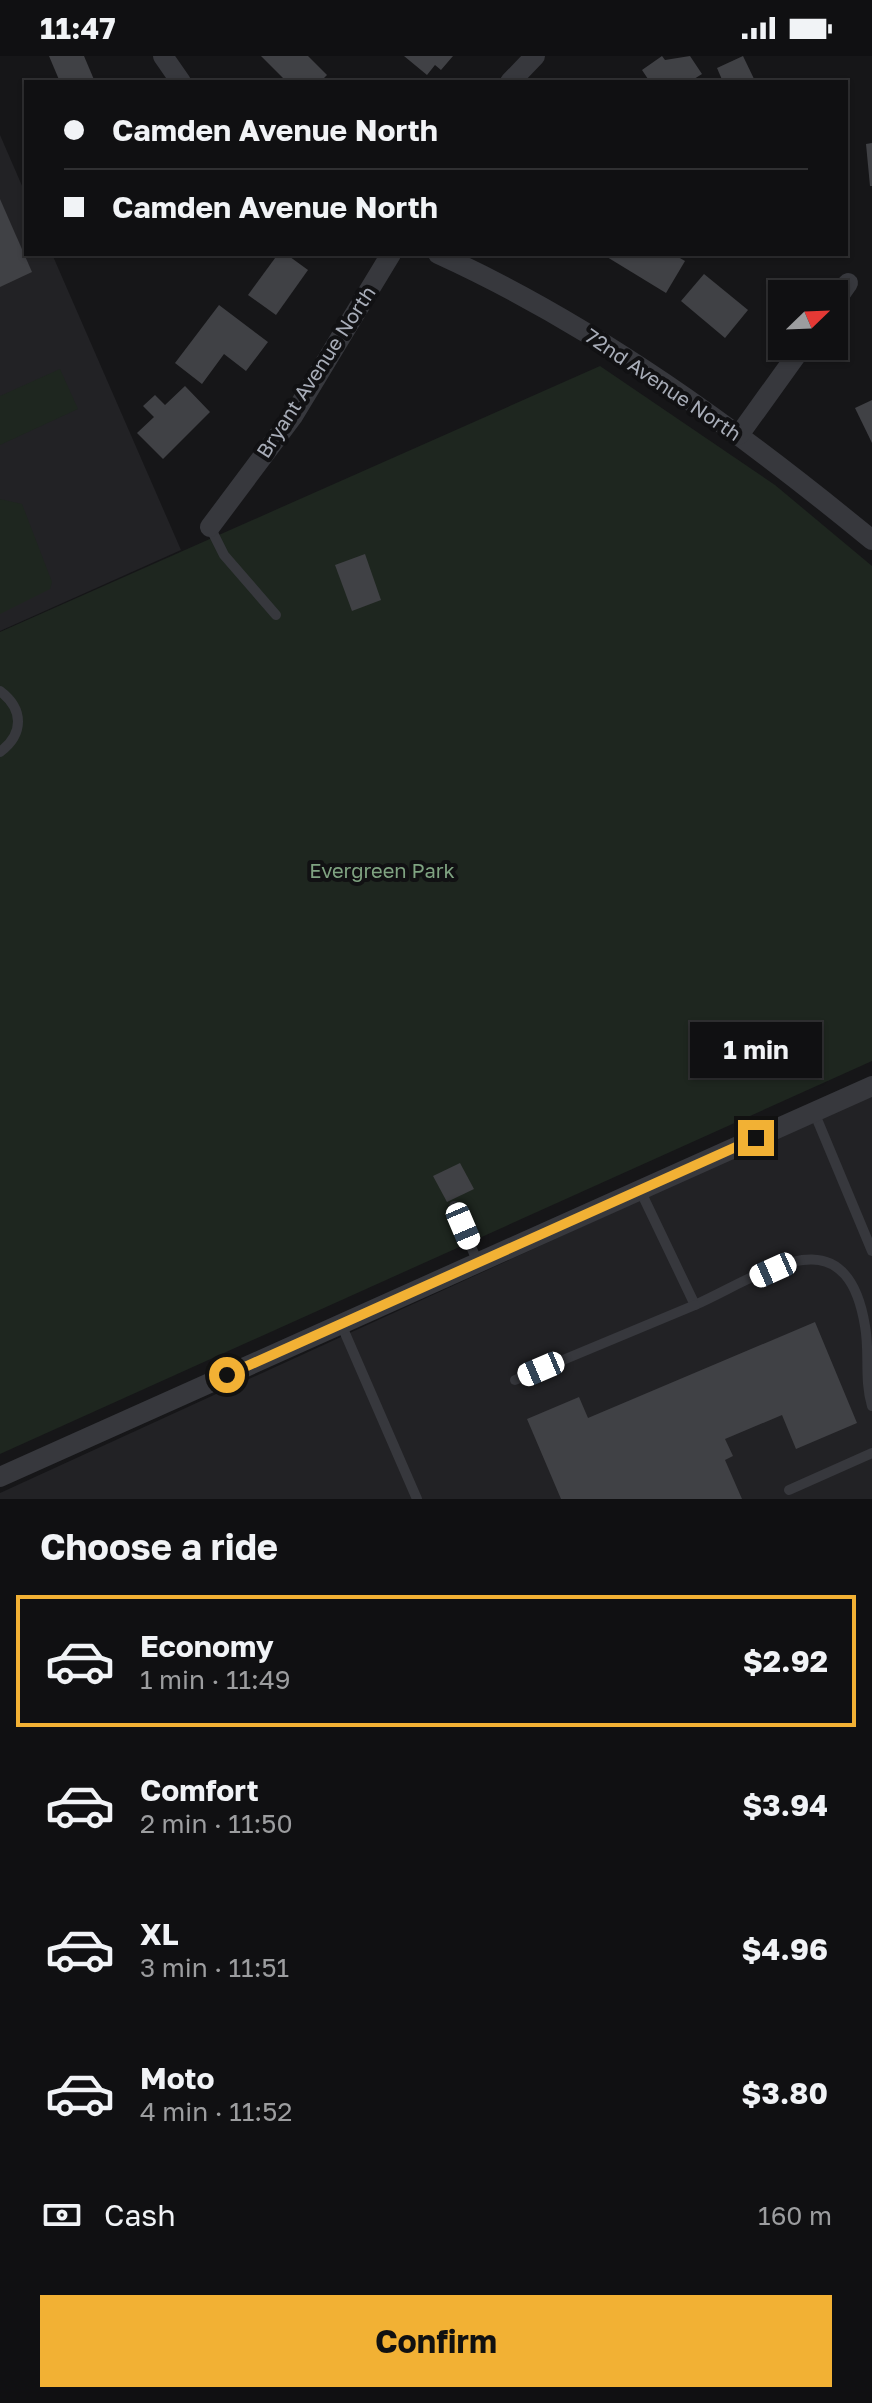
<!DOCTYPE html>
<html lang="en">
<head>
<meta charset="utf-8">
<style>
	body { margin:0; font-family:"Golos Text",sans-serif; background:#19191b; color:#f1f3f6; height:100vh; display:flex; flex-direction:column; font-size:30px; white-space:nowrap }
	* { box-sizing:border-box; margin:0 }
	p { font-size:26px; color:#9c9d9f }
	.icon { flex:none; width:44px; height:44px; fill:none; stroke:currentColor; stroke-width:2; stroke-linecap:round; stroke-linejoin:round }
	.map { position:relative; height:1443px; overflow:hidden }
	.side { display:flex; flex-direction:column; background:#101012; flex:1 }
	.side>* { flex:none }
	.banner { position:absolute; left:24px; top:24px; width:824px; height:176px; border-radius:0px; box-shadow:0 2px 6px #0004,0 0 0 2px #303032; display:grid; align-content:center; height:176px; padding:0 40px; background:#101012 }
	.needle { width:52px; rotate:67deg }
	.fabs { position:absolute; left:768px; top:224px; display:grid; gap:16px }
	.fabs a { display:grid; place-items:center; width:80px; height:80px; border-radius:0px; background:#101012; box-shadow:0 2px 6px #0004,0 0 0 2px #303032; font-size:40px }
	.end { position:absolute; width:36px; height:36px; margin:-18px; border:10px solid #f2b134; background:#111; box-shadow:0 0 0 4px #111 }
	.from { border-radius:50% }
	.bubble { position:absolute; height:56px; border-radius:0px; background:#101012; box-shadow:0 2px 6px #0004,0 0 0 2px #303032; font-size:26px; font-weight:700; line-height:56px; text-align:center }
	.car { position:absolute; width:24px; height:48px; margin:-24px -12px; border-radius:10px; box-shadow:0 0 6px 2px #0007; background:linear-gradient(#fff 24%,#345 0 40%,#fff 0 76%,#345 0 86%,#fff 0) }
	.banner b { display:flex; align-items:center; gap:28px; height:76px; font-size:30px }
	.banner b+b { border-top:2px solid #303032 }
	.banner i { width:20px; height:20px; background:#f1f3f6 }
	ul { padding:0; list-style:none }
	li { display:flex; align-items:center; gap:24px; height:132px; margin:0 16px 12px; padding:0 24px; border:4px solid transparent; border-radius:0px }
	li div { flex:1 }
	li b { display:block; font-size:30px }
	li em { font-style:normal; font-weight:700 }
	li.selected { border-color:#f2b134 }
	li>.icon { width:72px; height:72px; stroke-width:1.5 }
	h2 { padding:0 40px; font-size:36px; line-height:96px }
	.pay { display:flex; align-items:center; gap:20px; height:88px; padding:0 40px; font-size:30px }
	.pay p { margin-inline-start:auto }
	.cta { display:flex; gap:16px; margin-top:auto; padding:16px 40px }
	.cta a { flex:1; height:92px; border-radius:0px; background:#f2b134; color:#111; font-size:32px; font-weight:700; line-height:92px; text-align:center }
	.status { display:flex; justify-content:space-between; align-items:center; height:56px; padding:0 40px; background:#101012; direction:ltr }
	.status svg { height:22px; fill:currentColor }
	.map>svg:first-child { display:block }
	.built { fill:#222225 }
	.green { fill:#1e261f }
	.building { fill:#404145 }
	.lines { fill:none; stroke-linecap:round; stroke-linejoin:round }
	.service { stroke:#37383d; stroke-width:10 }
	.minor { stroke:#37383d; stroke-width:20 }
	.route { stroke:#f2b134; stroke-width:10 }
	.labels { text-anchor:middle; stroke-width:8; stroke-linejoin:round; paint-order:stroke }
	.street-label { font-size:20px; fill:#a8adb8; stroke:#111113 }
	.park-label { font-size:20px; fill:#7fa381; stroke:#111113 }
</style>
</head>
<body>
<div class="status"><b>11:47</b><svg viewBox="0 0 49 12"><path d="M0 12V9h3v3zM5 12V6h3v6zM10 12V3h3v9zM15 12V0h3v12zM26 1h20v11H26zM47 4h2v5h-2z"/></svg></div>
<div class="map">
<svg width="872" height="1443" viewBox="0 0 872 1443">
	<rect width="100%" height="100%" fill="#161618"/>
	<g class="built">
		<polygon points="0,79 26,139 26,198 52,198 181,494 0,575"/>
		<polygon points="872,1038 872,1443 0,1443 0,1437"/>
	</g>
	<g class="green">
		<polygon points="600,310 775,429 872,510 872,1005 0,1398 0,576"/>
		<polygon points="60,313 78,353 0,389 0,340"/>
		<polygon points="0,443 22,448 52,526 50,533 0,558"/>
	</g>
	<g class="building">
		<polygon points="49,0 84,0 95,26 60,26"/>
		<polygon points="261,0 308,0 327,19 320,26 287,26"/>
		<polygon points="404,0 453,0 441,14 435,9 427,19"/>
		<polygon points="662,0 665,4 690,0 702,18 694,23 696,26 650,26 642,14"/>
		<polygon points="743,0 755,25 723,26 717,12"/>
		<polygon points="872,87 872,130 870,130 866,88"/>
		<polygon points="0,143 32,216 0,231"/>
		<polygon points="278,198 286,198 308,214 276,259 248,239"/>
		<polygon points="609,198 673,198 685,205 666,237 607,201"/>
		<polygon points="704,218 748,254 725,282 681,245"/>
		<polygon points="219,249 268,286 246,315 224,298 202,328 175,307"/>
		<polygon points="185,330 210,356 163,403 137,377 154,361 143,350 155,339 165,349"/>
		<polygon points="872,344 872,387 855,352"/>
		<polygon points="365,498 381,544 352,555 335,509"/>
		<polygon points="460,1107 474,1133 447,1146 433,1120"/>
		<polygon points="815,1266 857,1367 796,1393 782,1359 725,1383 733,1400 725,1404 742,1443 561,1443 527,1363 579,1341 588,1362"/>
	</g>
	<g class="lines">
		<g class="service">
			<polyline points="210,471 224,499 276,559"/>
			<path d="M0,635c24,18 24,43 0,61"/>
			<polyline points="814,1056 872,1195"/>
			<path d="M640,1134l55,115c67,-30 151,-95 170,21 5,27 -1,53 7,80"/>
			<polyline points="454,1150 478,1207"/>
			<polyline points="341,1268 417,1443"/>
			<polyline points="515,1324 695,1249"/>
			<polyline points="789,1434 872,1397"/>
		</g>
		<g class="minor">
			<polyline points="163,0 181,26"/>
			<polyline points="510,26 535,0"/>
			<path d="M438,198c158,72 300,176 434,286"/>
			<polyline points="834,247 848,227"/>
			<polyline points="739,379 803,290"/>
			<polyline points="210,471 293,360 391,198"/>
			<polyline points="0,1421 872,1030"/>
		</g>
	</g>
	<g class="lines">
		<polyline class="route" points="227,1319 756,1082"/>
	</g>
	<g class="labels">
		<g class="street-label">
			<text transform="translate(316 316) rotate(-57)" y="7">Bryant Avenue North</text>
			<text transform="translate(663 329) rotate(34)" y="7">72nd Avenue North</text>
		</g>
		<g class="park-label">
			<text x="382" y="822">Evergreen Park</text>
		</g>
	</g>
</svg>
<div class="fabs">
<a><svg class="needle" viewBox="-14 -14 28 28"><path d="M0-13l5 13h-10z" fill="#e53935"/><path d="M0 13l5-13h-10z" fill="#9c9d9f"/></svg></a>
</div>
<i class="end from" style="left:227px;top:1319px"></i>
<i class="end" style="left:756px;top:1082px"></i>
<div class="bubble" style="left:690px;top:966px;width:132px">1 min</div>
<i class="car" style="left:463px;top:1170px;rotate:157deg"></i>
<i class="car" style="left:773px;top:1214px;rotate:246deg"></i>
<i class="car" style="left:541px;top:1313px;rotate:247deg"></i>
<div class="banner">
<b><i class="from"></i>Camden Avenue North</b>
<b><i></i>Camden Avenue North</b>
</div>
</div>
<section class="side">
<h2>Choose a ride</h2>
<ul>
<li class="selected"><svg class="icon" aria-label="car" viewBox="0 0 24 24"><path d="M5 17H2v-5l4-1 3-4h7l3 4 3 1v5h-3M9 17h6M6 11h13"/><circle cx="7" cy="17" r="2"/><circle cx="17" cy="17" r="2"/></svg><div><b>Economy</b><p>1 min · 11:49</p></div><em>$2.92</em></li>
<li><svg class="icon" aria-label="car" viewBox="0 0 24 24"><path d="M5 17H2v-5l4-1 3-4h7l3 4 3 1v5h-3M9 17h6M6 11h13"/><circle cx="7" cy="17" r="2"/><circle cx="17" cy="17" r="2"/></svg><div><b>Comfort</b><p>2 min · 11:50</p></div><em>$3.94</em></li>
<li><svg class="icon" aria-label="car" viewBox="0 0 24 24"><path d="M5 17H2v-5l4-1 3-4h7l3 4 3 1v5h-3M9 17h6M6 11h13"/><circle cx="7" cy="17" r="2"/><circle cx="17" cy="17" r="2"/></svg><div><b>XL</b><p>3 min · 11:51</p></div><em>$4.96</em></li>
<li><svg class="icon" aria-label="car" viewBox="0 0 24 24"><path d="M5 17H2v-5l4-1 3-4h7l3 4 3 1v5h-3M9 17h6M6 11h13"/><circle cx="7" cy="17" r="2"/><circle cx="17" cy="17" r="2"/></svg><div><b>Moto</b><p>4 min · 11:52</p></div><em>$3.80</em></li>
</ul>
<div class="pay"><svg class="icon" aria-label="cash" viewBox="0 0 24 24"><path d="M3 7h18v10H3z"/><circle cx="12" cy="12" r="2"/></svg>Cash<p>160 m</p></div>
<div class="cta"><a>Confirm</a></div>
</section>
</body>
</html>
